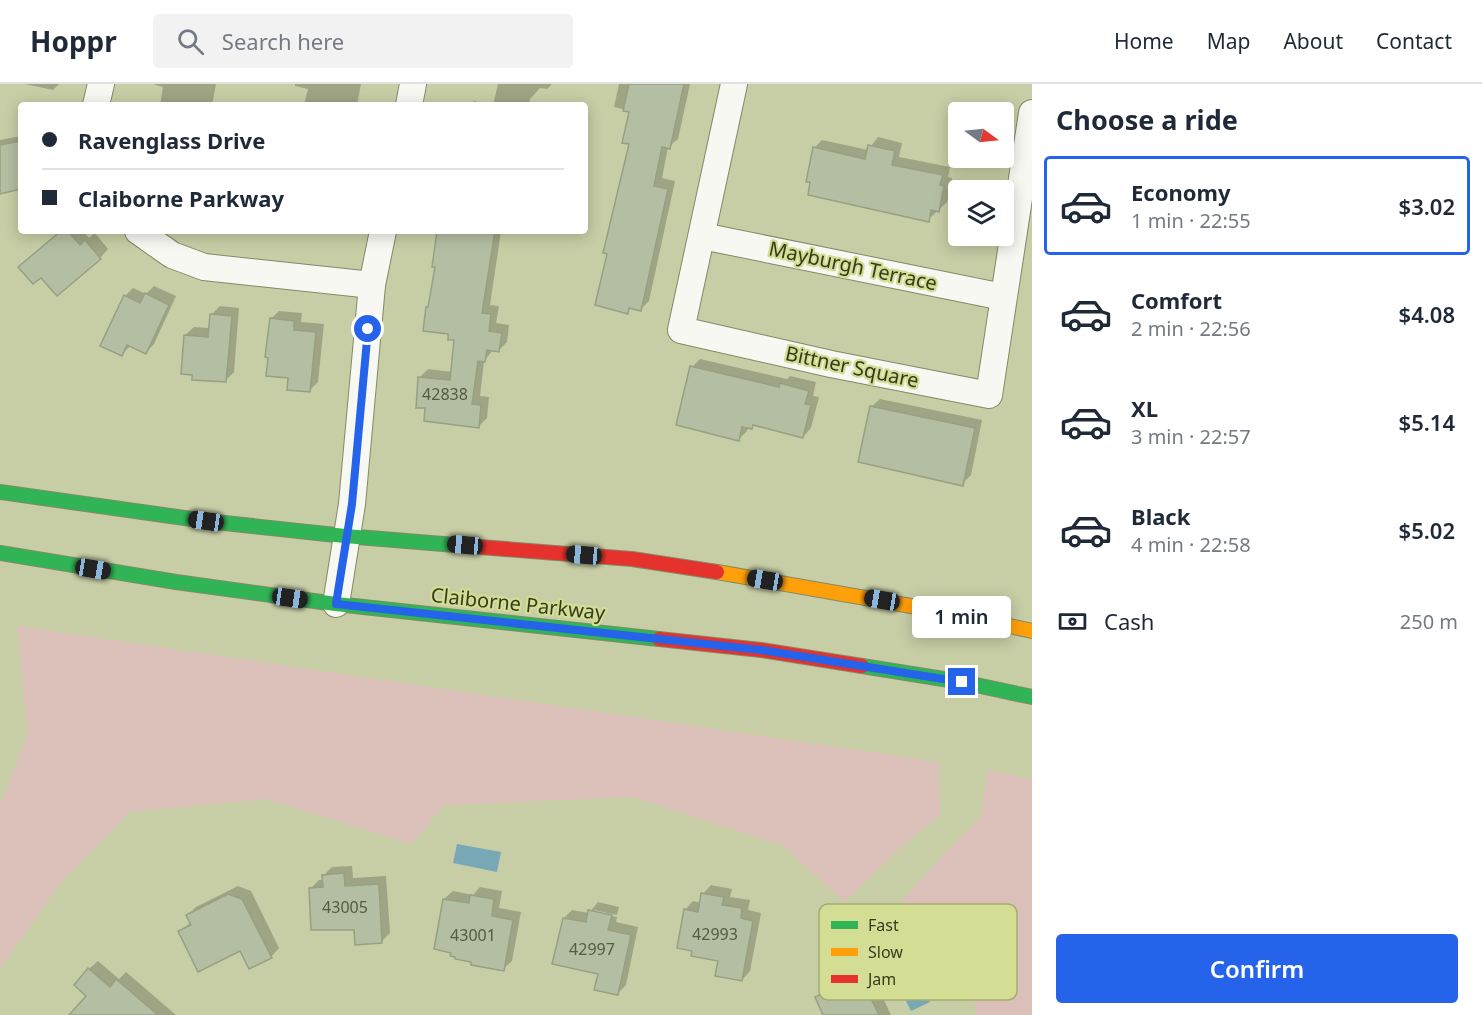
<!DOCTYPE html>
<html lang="en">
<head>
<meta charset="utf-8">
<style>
	body { margin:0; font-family:"Noto Sans",sans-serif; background:#f2f2f3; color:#1f2937; height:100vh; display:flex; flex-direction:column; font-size:22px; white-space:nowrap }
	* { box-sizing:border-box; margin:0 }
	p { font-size:20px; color:#747a83 }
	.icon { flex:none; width:33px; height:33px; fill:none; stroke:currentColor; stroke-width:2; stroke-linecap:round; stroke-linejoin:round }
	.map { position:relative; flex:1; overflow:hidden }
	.details { display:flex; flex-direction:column; background:#fff; width:450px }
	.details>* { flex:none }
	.hud { position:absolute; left:18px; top:18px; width:570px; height:132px; border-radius:6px; box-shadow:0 3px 15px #0003; display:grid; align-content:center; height:132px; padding:0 24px; background:#fff }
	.needle { width:39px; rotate:105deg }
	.controls { position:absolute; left:948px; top:18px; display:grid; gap:12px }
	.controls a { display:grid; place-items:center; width:66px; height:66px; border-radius:6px; background:#fff; box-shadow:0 3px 15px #0003; font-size:30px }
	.end { position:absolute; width:27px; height:27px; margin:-14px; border:8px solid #2563eb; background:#fff; box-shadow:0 0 0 3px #fff }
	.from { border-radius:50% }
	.bubble { position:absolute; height:42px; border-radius:6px; background:#fff; box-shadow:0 3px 15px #0003; font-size:20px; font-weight:600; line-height:42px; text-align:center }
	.car { position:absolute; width:18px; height:36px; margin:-18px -9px; border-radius:8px; box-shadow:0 0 4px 2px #0007; background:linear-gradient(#222 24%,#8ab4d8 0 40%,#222 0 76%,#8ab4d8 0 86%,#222 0) }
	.hud b { display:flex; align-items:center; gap:21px; height:57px; font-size:22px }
	.hud b+b { border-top:2px solid #e0e1e3 }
	.hud i { width:15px; height:15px; background:#1f2937 }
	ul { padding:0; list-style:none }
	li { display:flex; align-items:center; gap:18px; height:99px; margin:0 12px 9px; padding:0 12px; border:3px solid transparent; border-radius:6px }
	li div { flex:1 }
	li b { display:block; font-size:22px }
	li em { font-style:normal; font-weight:600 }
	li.selected { border-color:#2563eb }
	li>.icon { width:54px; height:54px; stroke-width:1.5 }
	h2 { padding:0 24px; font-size:27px; line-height:72px }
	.pay { display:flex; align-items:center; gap:15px; height:66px; padding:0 24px; font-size:22px }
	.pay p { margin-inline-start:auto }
	.primary-button { display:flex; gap:12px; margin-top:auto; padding:12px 24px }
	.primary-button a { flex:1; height:69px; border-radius:6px; background:#2563eb; color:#fff; font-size:24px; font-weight:600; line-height:69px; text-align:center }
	header { display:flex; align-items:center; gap:36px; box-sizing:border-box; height:84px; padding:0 30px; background:#fff; border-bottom:2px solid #e0e1e3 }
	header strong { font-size:28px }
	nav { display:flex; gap:33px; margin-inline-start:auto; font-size:21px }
	.search { width:420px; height:54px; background:#f2f2f3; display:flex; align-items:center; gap:15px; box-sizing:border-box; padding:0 21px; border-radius:6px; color:#747a83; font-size:22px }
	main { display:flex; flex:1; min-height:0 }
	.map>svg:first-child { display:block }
	.green { fill:#dbc0b9 }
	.water { fill:#78a8b6 }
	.shadow { fill:#0003 }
	.building { fill:#b4bea2; stroke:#96a083; stroke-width:1.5 }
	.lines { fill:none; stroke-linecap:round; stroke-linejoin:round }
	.street-casing { stroke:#848968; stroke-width:28 }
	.fast-casing { stroke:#848968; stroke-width:16 }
	.slow-casing { stroke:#848968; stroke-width:16 }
	.jam-casing { stroke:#848968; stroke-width:16 }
	.street { stroke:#f7f8f2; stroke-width:26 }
	.fast { stroke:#30b455; stroke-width:14 }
	.slow { stroke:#ff9f0a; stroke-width:14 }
	.jam { stroke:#e5322d; stroke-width:14 }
	.route { stroke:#2563eb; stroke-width:8 }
	.labels { text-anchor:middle; stroke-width:4.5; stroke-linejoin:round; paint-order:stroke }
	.number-label { font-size:16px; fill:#565c3e }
	.street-label { font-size:20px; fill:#373b1d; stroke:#d3de94 }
	.key { fill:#d3de94; stroke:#a4ad70; stroke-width:1.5 }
	.key-label { font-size:16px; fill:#373b1d }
</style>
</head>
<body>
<header>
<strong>Hoppr</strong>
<div class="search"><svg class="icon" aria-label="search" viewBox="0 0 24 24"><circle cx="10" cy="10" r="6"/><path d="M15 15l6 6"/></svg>Search here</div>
<nav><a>Home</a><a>Map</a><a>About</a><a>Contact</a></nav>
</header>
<main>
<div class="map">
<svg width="1032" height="931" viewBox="0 0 1032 931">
	<rect width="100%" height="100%" fill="#c7cda5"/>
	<g class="green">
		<polygon points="17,542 939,678 940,731 901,763 845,818 782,761 632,713 444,721 412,760 266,715 129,728 62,797 0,884 0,721 28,649"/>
		<polygon points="988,686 1032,695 1032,931 976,931 975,919 940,863 892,827 930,785 980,734"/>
	</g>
	<g class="water">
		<polygon points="457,760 501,768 497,788 453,779"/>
		<polygon points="911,877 930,918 911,927 891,887"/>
	</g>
	<g class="shadow">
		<polygon points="25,0 59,0 53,6"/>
		<polygon points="153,0 216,0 212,21 160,21 163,3"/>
		<polygon points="295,0 361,0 357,21 304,21 308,5 295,2"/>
		<polygon points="498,0 552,0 547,5 540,4 530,15 529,21 470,21 474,17 493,21"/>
		<polygon points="619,0 690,0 678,55 668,63 662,94 675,97 649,217 641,225 632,223 627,228 631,27 614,23"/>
		<polygon points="21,52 21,106 18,107 18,104 0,108 0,56"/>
		<polygon points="878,53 902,59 899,73 950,83 948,93 952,94 947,118 928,136 814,64 822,56 868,66"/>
		<polygon points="62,147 83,147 89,154 95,149 108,165 100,174 41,192"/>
		<polygon points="447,147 501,147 490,221 499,222 496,239 509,241 507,258 499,266 493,266 484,277 480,312 489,313 487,334 479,342 427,322 419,294 428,285 452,288 455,255 427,224 430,220"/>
		<polygon points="154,202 176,212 154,260 146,268 131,261 122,270 125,212 133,204 146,210"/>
		<polygon points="220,222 239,224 234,288 225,297 194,289 185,251 194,243 210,244 212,230"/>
		<polygon points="279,227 302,229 301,238 324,240 318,298 309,307 290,292 271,235"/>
		<polygon points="700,275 787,295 790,292 816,298 813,312 819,313 811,344 803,353 754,340 751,344 748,343 747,347 739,355 692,283"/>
		<polygon points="880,315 982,336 971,391 962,400 871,323"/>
		<polygon points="352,782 353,794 386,792 390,849 381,858 356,844 310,805 319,796 324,796 324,791 332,783"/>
		<polygon points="711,801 732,805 730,813 750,816 748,826 761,829 750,887 742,896 719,876 693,866 685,826 693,817 701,819 703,810"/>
		<polygon points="238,802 251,807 279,864 271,873 180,847 191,838 188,831 196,823"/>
		<polygon points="480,803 502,807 499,824 521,828 512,877 503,885 444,815 453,807 473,811"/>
		<polygon points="598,818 619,823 617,831 594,826 594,829 617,833 616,838 638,843 626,901 617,910 600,889 564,834 572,826 589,829"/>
		<polygon points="98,877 119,895 126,888 176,931 79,931 88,912 89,885"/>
		<polygon points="858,889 863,900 874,895 891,931 825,931 816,913 825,905"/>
	</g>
	<g class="building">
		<polygon points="629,0 684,0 670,65 662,63 654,102 668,105 641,227 629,224 628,230 595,221 607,170 603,169 629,60 622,59 629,28 623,27"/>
		<polygon points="21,57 21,105 0,110 0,61"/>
		<polygon points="868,61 895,67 892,81 943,91 940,101 944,102 939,128 931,126 929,138 808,111 810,98 806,98 813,63 865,75"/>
		<polygon points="61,147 68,147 80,161 85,156 101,175 57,212 41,194 33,200 18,183"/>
		<polygon points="437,147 495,147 482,229 491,230 489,247 502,249 499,268 487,266 485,278 478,277 472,320 481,321 479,344 424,337 425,324 416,324 418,293 450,296 454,256 448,256 448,250 423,247 426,223 428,223 435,183 432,183"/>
		<polygon points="145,209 169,221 146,270 127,261 122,272 100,262 124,211 140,219"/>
		<polygon points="210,230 232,232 226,298 192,296 192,291 181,290 184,251 208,253"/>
		<polygon points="270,234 294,237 294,246 316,248 310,308 287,306 288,294 266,292 268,274 265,273"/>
		<polygon points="690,282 779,303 780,299 809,307 805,320 811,321 803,354 753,341 752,345 742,343 739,357 676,341"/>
		<polygon points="870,322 975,344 963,402 858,378"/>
		<polygon points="344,789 345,802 379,800 382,859 355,861 354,846 311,846 309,804 323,803 322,791"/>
		<polygon points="701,809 724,813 722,821 742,824 741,834 753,837 742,897 715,892 718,877 691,872 692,867 677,864 684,825 698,828"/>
		<polygon points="228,810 242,815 272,874 249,885 240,867 198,888 178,847 191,841 186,831"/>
		<polygon points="470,811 494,815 492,832 513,836 504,887 471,881 471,878 455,875 455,873 450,872 451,869 434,865 443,815 469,819"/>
		<polygon points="588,826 612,831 608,846 631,851 618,911 594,906 598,890 552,880 563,834 586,838"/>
		<polygon points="88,884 110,903 116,895 158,931 69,931 86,912 74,901"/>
		<polygon points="849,896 854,907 865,902 879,931 823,931 815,913"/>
	</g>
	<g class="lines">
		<g class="street-casing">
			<g id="street">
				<polyline points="734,0 681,246 831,280 989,311 1032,29"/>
				<polyline points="96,21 101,0"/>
				<polyline points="409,21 413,0"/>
				<polyline points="138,147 172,171 204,183 372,201"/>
				<polyline points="702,152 1003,213"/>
				<polyline points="336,520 352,420 372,201 383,147"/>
			</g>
		</g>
		<g class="fast-casing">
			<g id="fast">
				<polyline points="0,408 206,437 345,452 480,463"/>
				<polyline points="0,469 176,498 336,520 659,555"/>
				<polyline points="862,582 962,598 1032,613"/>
			</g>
		</g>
		<g class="slow-casing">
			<polyline id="slow" points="717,488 951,529 1032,547"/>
		</g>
		<g class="jam-casing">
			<g id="jam">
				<polyline points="480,463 632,475 717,488"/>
				<polyline points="659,555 761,566 862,582"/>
			</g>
		</g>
		<use href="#street" class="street"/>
		<use href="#fast" class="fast"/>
		<use href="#slow" class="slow"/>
		<use href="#jam" class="jam"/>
	</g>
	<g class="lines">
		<polyline class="route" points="368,245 352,420 336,520 761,566 962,598"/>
	</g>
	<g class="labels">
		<g class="number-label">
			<text x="445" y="316">42838</text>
			<text x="345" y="829">43005</text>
			<text x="715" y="856">42993</text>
			<text x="473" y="857">43001</text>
			<text x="592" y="871">42997</text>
		</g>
		<g class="street-label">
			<text transform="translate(853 182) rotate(12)" y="7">Mayburgh Terrace</text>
			<text transform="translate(852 283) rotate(12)" y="7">Bittner Square</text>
			<text transform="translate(518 520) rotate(6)" y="7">Claiborne Parkway</text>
		</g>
	</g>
	<rect x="819" y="820" width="198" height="96" rx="9" class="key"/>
	<rect x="831" y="837" width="27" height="8" fill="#30b455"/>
	<rect x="831" y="864" width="27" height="8" fill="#ff9f0a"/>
	<rect x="831" y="891" width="27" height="8" fill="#e5322d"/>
	<g class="key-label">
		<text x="868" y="847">Fast</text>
		<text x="868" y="874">Slow</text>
		<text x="868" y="901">Jam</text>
	</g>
</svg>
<div class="controls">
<a><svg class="needle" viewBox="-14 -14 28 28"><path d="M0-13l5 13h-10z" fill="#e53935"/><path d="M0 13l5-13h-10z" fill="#747a83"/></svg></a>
<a><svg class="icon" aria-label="layers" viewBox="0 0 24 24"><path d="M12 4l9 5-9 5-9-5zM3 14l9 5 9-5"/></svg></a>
</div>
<i class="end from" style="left:368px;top:245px"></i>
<i class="end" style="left:962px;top:598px"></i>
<div class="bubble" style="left:912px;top:512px;width:99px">1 min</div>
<i class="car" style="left:206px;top:437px;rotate:278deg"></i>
<i class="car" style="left:465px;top:461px;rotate:275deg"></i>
<i class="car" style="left:584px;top:471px;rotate:275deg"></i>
<i class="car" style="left:93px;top:485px;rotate:99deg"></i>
<i class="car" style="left:765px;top:496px;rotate:279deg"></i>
<i class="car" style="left:290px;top:514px;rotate:98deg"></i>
<i class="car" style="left:882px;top:516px;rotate:280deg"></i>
<div class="hud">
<b><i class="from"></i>Ravenglass Drive</b>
<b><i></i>Claiborne Parkway</b>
</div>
</div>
<section class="details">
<h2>Choose a ride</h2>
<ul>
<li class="selected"><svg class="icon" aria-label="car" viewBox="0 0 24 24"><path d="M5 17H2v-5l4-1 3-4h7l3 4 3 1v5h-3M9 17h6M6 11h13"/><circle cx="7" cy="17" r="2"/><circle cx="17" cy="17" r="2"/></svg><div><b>Economy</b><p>1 min · 22:55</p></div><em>$3.02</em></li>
<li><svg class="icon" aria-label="car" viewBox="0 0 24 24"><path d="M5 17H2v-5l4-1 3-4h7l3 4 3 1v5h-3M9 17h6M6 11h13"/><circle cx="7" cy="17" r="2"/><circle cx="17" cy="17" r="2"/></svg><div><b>Comfort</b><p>2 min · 22:56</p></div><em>$4.08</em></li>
<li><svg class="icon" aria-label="car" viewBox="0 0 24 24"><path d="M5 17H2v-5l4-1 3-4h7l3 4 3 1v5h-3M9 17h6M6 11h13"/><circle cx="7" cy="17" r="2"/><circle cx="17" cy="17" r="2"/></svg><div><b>XL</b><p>3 min · 22:57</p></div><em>$5.14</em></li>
<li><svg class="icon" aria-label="car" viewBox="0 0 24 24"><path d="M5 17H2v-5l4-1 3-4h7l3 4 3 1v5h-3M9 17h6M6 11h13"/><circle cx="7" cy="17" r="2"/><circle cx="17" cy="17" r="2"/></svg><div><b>Black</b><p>4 min · 22:58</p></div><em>$5.02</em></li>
</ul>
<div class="pay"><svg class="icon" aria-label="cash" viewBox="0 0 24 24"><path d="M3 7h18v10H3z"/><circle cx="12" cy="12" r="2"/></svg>Cash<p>250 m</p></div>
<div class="primary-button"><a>Confirm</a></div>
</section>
</main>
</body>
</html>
